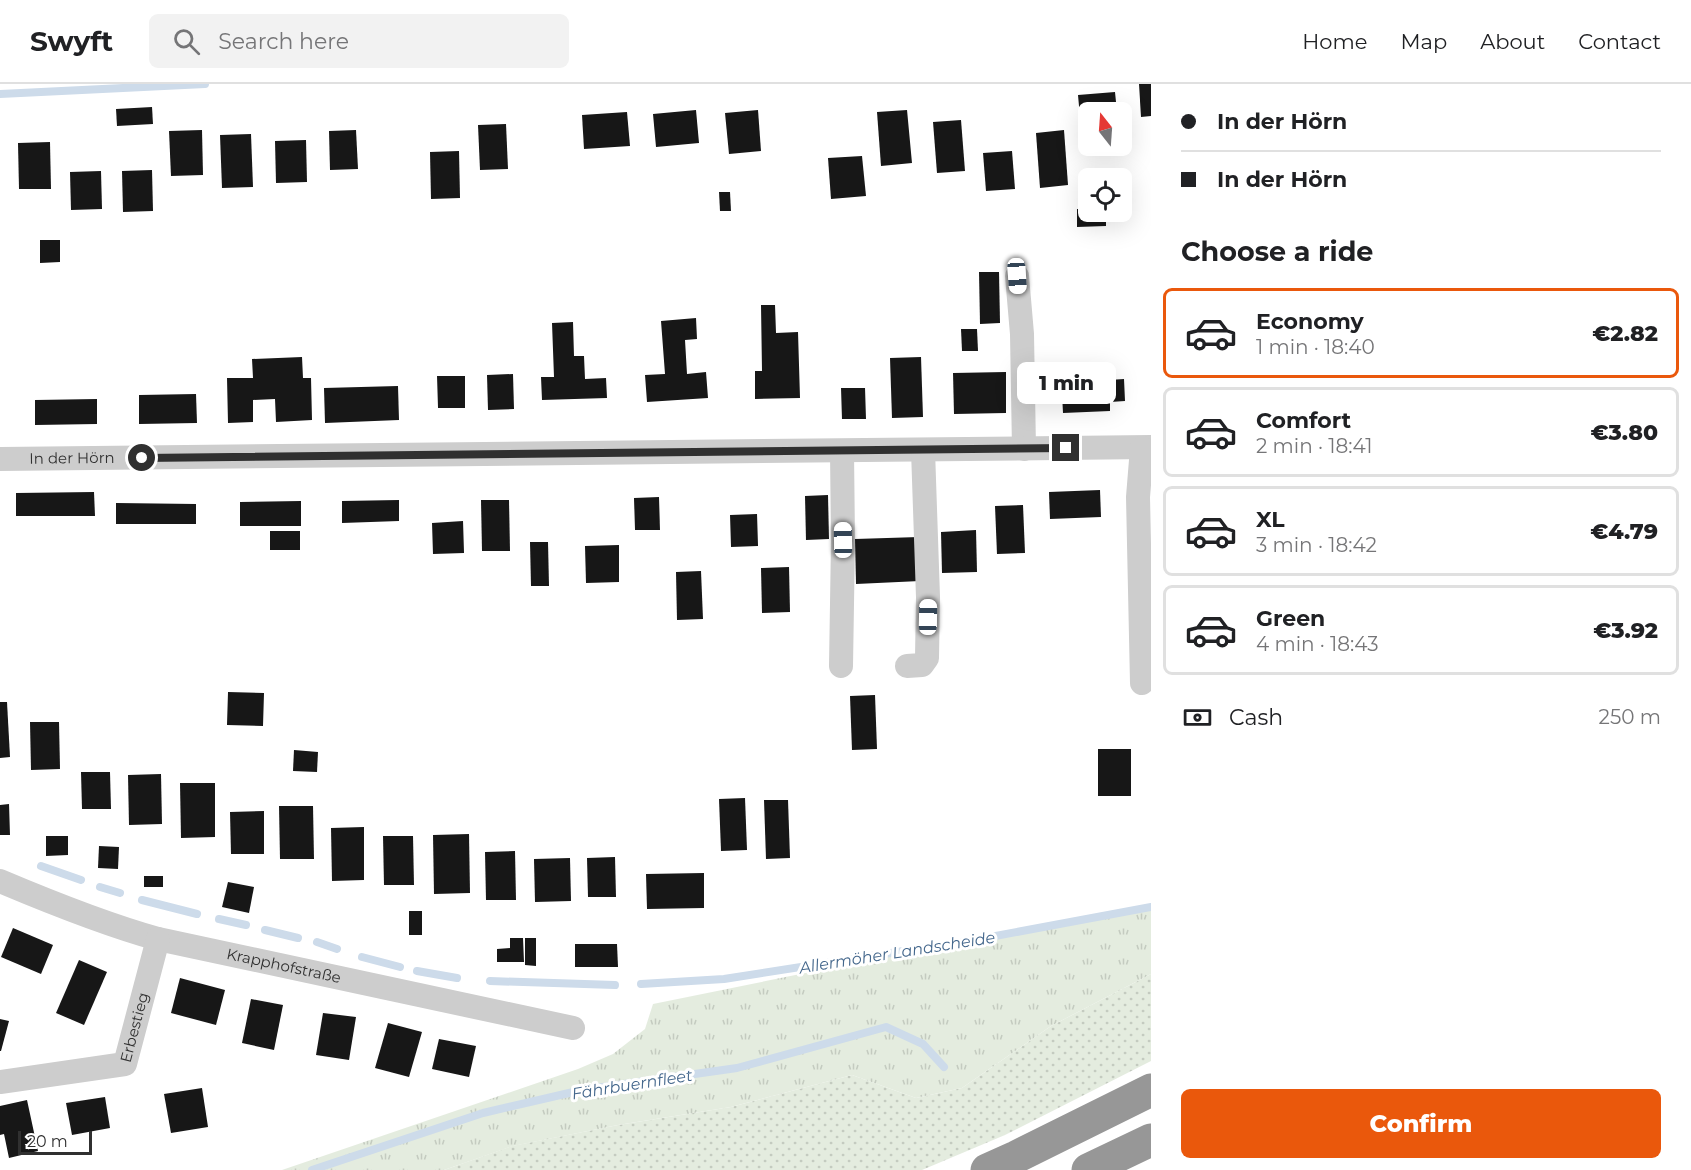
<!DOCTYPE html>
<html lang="en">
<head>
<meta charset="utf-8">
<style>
	body { margin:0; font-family:Montserrat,sans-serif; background:#f2f2f2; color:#202124; height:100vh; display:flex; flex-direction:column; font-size:22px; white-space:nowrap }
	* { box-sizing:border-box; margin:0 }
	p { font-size:20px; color:#757577 }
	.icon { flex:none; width:33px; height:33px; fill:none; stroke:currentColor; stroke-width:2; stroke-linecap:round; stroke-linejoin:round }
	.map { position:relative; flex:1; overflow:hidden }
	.drawer { display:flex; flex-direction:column; background:#fff; width:540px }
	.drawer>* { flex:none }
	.guide { display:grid; align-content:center; height:132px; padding:0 30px; background:#fff }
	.needle { width:39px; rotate:343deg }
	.fabs { position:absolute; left:1078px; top:18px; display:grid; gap:12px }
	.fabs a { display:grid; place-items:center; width:54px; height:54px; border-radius:9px; background:#fff; box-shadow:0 6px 24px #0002; font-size:30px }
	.scale { position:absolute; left:18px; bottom:15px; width:74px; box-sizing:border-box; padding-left:6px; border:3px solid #303030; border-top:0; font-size:16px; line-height:21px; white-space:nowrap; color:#303030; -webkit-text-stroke:4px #fff; paint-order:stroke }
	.end { position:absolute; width:27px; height:27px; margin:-14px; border:8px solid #303030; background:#fff; box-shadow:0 0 0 3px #fff }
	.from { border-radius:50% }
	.bubble { position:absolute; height:42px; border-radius:9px; background:#fff; box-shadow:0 6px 24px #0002; font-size:20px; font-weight:800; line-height:42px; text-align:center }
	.car { position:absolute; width:18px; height:36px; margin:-18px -9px; border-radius:8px; box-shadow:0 0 4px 2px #0007; background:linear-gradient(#fff 24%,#345 0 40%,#fff 0 76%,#345 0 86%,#fff 0) }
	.guide b { display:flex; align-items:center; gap:21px; height:57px; font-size:22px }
	.guide b+b { border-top:2px solid #e0e0e0 }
	.guide i { width:15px; height:15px; background:#202124 }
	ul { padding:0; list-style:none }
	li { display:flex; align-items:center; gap:18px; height:90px; margin:0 12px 9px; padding:0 18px; border:3px solid #e0e0e0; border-radius:9px }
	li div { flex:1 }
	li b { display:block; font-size:22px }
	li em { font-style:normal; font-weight:800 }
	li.active { border-color:#ea580c }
	li>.icon { width:54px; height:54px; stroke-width:1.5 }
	h2 { padding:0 30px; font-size:27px; line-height:72px }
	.pay { display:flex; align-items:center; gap:15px; height:66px; padding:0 30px; font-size:22px }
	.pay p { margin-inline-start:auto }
	.primary-button { display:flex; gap:12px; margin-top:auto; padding:12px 30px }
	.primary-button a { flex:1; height:69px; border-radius:9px; background:#ea580c; color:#fff; font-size:24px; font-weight:800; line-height:69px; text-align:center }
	header { display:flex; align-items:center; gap:36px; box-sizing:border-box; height:84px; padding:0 30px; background:#fff; border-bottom:2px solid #e0e0e0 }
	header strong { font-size:28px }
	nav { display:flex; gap:33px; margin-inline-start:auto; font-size:21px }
	.search { width:420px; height:54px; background:#f2f2f2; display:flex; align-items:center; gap:15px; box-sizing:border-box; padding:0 21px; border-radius:9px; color:#757577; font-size:22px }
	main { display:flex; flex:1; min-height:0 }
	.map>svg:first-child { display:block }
	.grass { fill:url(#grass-dots) }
	.park { fill:url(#park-tufts) }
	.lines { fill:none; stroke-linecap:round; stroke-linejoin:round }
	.stream { stroke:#cddbea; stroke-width:8 }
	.building { fill:#171717 }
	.minor { stroke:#cdcdcd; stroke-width:24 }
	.highway { stroke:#979797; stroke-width:33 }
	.route { stroke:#303030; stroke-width:8 }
	.labels { text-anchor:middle; stroke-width:6; stroke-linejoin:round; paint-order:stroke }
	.street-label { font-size:15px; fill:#303030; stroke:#fff }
	.water-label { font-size:16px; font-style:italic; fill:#44678c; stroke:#fff }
</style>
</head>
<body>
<header>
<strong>Swyft</strong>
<div class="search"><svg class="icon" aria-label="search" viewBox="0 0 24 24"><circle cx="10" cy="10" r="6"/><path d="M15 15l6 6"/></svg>Search here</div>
<nav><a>Home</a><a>Map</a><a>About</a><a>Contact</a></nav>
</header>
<main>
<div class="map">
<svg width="1151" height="1086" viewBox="0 0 1151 1086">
	<defs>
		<pattern id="grass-dots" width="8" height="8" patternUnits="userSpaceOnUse" patternTransform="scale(1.5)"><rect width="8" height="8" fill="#e4ecdf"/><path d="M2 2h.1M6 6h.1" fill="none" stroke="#c4cbc0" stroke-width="1.8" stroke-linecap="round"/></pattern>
		<pattern id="park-tufts" width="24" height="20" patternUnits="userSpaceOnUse" patternTransform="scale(1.5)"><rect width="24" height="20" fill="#e4ecdf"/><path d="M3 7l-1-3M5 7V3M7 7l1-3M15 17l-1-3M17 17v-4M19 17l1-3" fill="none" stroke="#c4cbc0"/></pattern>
	</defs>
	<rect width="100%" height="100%" fill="#fff"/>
	<polygon class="grass" points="1151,890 1151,977 1005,1051 922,1086 444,1086 512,1062 618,1041 731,1023 852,991 916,1014 962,1004 1051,942"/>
	<polygon class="park" points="1151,823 1151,890 1051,942 962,1004 916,1014 852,991 731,1023 618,1041 513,1062 444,1086 282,1086 578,985 613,970 645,945 653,920 904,869"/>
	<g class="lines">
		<g class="stream">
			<polyline points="0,10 205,0"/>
			<polyline points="41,782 81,796"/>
			<polyline points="100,803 120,809"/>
			<polyline points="142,816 197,830"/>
			<polyline points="219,835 246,841"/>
			<polyline points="265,846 298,854"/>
			<polyline points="317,858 337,865"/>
			<polyline points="362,873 400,883"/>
			<polyline points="417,887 457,894"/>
			<polyline points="490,897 615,901"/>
			<polyline points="641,900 724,895 974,856 1151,823"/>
			<polyline points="312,1086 483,1029 582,1006 737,984 886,943 923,960 944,983"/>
		</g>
	</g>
	<g class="building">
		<polygon points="1139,0 1151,0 1151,32 1141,33"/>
		<polygon points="1115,8 1117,28 1089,28 1089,54 1082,55 1078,11"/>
		<polygon points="152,23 153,40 117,42 116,25"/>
		<polygon points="696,26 699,59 656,63 653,30"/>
		<polygon points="758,26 761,67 729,70 725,29"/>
		<polygon points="907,26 912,79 881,82 877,28"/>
		<polygon points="627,28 630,62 584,65 582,31"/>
		<polygon points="961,36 965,87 937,89 933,38"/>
		<polygon points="506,40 508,85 480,86 478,41"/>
		<polygon points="202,46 203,91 171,92 169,47"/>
		<polygon points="356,46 358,85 330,86 329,47"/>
		<polygon points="1064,46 1068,101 1040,104 1036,49"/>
		<polygon points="251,50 253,103 222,104 220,51"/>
		<polygon points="306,56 307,98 276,99 275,57"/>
		<polygon points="50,58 51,105 19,105 18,59"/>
		<polygon points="459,67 460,114 431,115 430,68"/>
		<polygon points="1012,67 1015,105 986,107 983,69"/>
		<polygon points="862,72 866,112 831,115 828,74"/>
		<polygon points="152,86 153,127 123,128 122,87"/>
		<polygon points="101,87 102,125 71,126 70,88"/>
		<polygon points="719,108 730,108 731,127 720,127"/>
		<polygon points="1077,125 1089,125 1089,128 1106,128 1106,142 1077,143"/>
		<polygon points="40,156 60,156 60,178 40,179"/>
		<polygon points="979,188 999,188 1000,239 980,240"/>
		<polygon points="761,221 775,221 776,249 798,248 800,314 755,315 755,287 762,287"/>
		<polygon points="696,234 697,255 685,256 687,290 706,288 708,314 647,318 645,291 665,290 661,237"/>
		<polygon points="573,238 574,272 584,272 585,295 606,294 607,314 542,316 541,293 554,293 552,239"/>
		<polygon points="961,245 977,245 978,267 962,267"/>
		<polygon points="302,273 303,294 311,294 312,336 276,338 275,315 253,316 253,338 228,339 227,294 253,294 252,275"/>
		<polygon points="921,273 923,333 892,334 890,274"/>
		<polygon points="1006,288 1006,329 954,330 953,289"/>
		<polygon points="1109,288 1109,296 1124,295 1125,317 1110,318 1110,327 1063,329 1061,290"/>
		<polygon points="513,290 514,325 488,326 487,291"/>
		<polygon points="437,292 465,292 465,324 438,324"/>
		<polygon points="398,302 399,336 325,339 324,304"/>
		<polygon points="841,304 865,304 866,335 842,335"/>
		<polygon points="196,310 197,339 139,340 139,311"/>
		<polygon points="97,315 97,340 35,341 35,316"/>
		<polygon points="1100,406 1101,433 1050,435 1049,408"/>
		<polygon points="94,408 95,432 16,432 16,409"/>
		<polygon points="828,411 829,455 806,456 805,412"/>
		<polygon points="659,413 660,446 635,446 634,414"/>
		<polygon points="399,416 399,437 342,439 342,417"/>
		<polygon points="481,416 509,416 510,467 482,467"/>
		<polygon points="301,417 301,442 240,442 240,418"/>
		<polygon points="116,419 196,420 196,440 116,440"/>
		<polygon points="1023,421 1025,469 997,470 995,422"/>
		<polygon points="757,430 758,462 731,463 730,431"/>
		<polygon points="463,437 464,469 433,470 432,439"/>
		<polygon points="976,446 977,488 942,489 941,448"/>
		<rect x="270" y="447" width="30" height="19"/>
		<polygon points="919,453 920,497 856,500 855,455"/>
		<polygon points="530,458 548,458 549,502 531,502"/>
		<polygon points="619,461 619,498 586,499 585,462"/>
		<polygon points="789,483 790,528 762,529 761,484"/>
		<polygon points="701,487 703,535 677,536 676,488"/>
		<polygon points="228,608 264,609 263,642 227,641"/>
		<polygon points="875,611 877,665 852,666 850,612"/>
		<polygon points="0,618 7,618 10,673 0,674"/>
		<polygon points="30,638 59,638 60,685 31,686"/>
		<rect x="1098" y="665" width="33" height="47"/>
		<polygon points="294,666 318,668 317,688 293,687"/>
		<polygon points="81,688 110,688 111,725 82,725"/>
		<polygon points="161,690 162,740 129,741 128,691"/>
		<polygon points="180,699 215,699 215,753 181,754"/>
		<polygon points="745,714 747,766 721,767 719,715"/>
		<polygon points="764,716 788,716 790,774 766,775"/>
		<polygon points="9,720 10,751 0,751 0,721"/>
		<polygon points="279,722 313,722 314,775 280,775"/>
		<polygon points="264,727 264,770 231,770 230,728"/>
		<polygon points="364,743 364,796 332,797 331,744"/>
		<polygon points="469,750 470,809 434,810 433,751"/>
		<polygon points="46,752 68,752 68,771 46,772"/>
		<polygon points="383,752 413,752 414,801 384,801"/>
		<polygon points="99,762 119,763 118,785 98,784"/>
		<polygon points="515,767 516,816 486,816 485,768"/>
		<polygon points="615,773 616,813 588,813 587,774"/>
		<polygon points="570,774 571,817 535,818 534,775"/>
		<polygon points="704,789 704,824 647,825 646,790"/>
		<rect x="144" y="792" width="19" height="11"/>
		<polygon points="228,798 254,803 249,829 222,823"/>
		<rect x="409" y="827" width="13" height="24"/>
		<polygon points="13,844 53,861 41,890 1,873"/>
		<polygon points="510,854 523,854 524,878 497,878 497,865 510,864"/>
		<polygon points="525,854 536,854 536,882 525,881"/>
		<polygon points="575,860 617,860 618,883 575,883"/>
		<polygon points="79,876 107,888 84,941 56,929"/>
		<polygon points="180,894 225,906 216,941 171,929"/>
		<polygon points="251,915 283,921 274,966 242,959"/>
		<polygon points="323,929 356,933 349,976 316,971"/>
		<polygon points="0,935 9,937 1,967 0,967"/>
		<polygon points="388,939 422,948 409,993 375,984"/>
		<polygon points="439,955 476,962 469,993 432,985"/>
		<polygon points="202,1004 208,1043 171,1049 164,1010"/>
		<polygon points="105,1013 110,1044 72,1051 66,1019"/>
		<polygon points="27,1016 38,1067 9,1074 4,1050 0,1051 0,1022"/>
	</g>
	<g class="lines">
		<g class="minor">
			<polyline points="1017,192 1022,250 1024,365"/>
			<path id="s1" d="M0,375l1151,-12"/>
			<polyline points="841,582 843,457 842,367"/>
			<polyline points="907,582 922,581 927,574 928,513 923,366"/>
			<polyline points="1142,599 1138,413 1142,364"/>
			<path id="s2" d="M0,797c52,22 104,43 158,58l415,89"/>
			<path id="s3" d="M0,998l125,-18 33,-125"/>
		</g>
		<g class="highway">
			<polyline points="987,1086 1016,1073 1151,1006"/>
			<polyline points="1088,1086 1151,1056"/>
		</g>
	</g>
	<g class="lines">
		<polyline class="route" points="142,374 1066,364"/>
	</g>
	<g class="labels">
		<g class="street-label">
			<text dy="5" stroke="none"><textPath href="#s1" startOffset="72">In der Hörn</textPath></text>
			<text dy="5" stroke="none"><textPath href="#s2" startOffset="297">Krapphofstraße</textPath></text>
			<text dy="5" stroke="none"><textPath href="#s3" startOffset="164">Erbestieg</textPath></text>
		</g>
		<g class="water-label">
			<text transform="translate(897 868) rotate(-9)" y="6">Allermöher Landscheide</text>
			<text transform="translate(632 1000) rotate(-9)" y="6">Fährbuernfleet</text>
		</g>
	</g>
</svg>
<div class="fabs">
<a><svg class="needle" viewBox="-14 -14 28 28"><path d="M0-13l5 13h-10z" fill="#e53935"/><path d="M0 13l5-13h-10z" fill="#757577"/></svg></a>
<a><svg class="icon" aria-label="locate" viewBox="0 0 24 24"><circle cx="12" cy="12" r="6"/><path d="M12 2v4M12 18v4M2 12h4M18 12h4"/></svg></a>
</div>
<div class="scale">20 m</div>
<i class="end from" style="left:142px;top:374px"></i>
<i class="end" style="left:1066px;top:364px"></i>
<div class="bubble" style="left:1017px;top:278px;width:99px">1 min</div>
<i class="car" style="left:1017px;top:192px;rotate:176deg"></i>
<i class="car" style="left:843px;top:456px;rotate:359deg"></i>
<i class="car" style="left:928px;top:533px;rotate:1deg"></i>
</div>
<section class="drawer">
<div class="guide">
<b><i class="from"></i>In der Hörn</b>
<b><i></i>In der Hörn</b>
</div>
<h2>Choose a ride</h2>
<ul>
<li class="active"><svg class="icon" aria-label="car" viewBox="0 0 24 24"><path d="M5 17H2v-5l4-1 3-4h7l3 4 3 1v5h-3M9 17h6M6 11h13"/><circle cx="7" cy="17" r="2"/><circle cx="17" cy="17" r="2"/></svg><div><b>Economy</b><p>1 min · 18:40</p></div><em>€2.82</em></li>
<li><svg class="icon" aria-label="car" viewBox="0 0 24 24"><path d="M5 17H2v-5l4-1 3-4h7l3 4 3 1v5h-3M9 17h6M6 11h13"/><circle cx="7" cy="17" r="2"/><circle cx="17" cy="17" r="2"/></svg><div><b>Comfort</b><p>2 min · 18:41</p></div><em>€3.80</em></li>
<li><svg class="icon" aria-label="car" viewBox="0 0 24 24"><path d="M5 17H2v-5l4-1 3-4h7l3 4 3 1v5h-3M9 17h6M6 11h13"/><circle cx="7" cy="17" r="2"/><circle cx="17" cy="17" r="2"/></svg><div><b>XL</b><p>3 min · 18:42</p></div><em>€4.79</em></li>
<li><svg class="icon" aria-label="car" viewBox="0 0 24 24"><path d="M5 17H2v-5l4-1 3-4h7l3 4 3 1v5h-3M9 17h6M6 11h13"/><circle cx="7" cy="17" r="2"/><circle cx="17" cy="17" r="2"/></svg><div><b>Green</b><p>4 min · 18:43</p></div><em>€3.92</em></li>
</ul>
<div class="pay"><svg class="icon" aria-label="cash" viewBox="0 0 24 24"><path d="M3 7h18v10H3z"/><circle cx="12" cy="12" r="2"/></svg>Cash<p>250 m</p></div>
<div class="primary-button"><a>Confirm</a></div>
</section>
</main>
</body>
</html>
